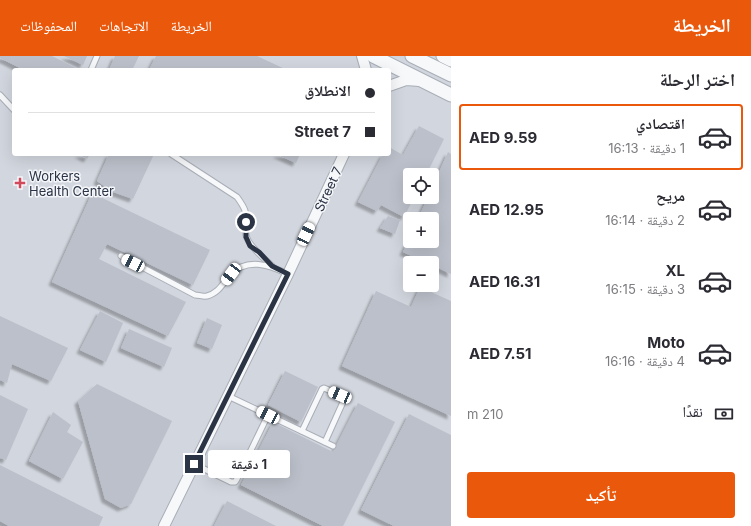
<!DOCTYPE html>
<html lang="ar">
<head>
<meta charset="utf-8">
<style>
	body { margin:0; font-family:Inter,"Noto Naskh Arabic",sans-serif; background:#f7f7f7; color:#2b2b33; direction:rtl; height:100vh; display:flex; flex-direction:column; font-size:15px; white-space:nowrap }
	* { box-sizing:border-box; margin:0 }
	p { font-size:13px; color:#7c7c81 }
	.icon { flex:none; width:22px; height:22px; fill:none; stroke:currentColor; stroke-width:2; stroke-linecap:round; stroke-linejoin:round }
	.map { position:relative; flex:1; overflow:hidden; direction:ltr }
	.details { display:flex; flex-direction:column; background:#fff; width:300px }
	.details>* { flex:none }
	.top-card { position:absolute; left:12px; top:12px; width:379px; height:88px; border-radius:4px; box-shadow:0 4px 16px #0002; direction:rtl; display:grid; align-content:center; height:88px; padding:0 16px; background:#fff }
	.fabs { position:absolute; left:403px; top:112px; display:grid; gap:8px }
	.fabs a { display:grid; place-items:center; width:36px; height:36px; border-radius:4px; background:#fff; box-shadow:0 4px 16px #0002; font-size:20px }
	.end { position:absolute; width:18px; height:18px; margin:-9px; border:5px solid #2b3445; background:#fff; box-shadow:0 0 0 2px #fff }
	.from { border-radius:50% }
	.bubble { position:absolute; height:28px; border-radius:4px; background:#fff; box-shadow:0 4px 16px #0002; font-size:13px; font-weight:700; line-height:28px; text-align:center; direction:rtl }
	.car { position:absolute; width:12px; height:24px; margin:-12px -6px; border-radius:5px; box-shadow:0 0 3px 1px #0007; background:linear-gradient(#fff 24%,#345 0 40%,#fff 0 76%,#345 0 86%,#fff 0) }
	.top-card b { display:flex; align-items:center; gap:14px; height:38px; font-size:15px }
	.top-card b+b { border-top:1px solid #e1e1e2 }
	.top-card i { width:10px; height:10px; background:#2b2b33 }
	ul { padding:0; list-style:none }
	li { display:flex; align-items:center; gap:12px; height:66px; margin:0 8px 6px; padding:0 8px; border:2px solid transparent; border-radius:4px }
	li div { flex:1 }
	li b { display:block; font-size:15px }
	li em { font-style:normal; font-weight:700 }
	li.selected { border-color:#ea580c }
	li>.icon { width:36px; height:36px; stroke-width:1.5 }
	h2 { padding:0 16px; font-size:18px; line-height:48px }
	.pay { display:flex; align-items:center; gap:10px; height:44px; padding:0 16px; font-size:15px }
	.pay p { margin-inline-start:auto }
	.action { display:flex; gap:8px; margin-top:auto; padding:8px 16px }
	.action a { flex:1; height:46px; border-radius:4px; background:#ea580c; color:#fff; font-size:16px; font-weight:700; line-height:46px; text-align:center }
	header { display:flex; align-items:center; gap:24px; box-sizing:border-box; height:56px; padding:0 20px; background:#ea580c; color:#fff }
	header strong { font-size:19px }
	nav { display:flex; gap:22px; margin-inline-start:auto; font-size:14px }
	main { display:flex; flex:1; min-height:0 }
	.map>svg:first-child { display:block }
	.built { fill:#d2d6de; fill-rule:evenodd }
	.building { fill:#bbc0ca; filter:url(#shadow) }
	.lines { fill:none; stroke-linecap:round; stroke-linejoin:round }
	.service-casing { stroke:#a9aeb7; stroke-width:7 }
	.minor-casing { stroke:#a9aeb7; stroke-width:12 }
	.tertiary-casing { stroke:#a9aeb7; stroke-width:15 }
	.service { stroke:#f7f8fa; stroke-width:5 }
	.minor { stroke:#f7f8fa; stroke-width:10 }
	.tertiary { stroke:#f7f8fa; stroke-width:13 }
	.route { stroke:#2b3445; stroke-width:5 }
	.poi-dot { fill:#d1495b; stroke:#f4f6f9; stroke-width:1.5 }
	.labels { text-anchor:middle; stroke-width:3; stroke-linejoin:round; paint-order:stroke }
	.poi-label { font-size:13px; fill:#2b3445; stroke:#f4f6f9; text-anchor:start }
	.street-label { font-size:13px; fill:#2b3445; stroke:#f4f6f9 }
</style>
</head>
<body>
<header>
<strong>الخريطة</strong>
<nav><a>الخريطة</a><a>الاتجاهات</a><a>المحفوظات</a></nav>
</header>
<main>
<section class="details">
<h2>اختر الرحلة</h2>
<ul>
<li class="selected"><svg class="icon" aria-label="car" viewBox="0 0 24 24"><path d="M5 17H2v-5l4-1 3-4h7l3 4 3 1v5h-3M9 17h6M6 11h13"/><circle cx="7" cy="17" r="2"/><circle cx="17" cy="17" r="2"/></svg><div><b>اقتصادي</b><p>1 دقيقة · 16:13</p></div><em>AED 9.59</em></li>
<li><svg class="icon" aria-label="car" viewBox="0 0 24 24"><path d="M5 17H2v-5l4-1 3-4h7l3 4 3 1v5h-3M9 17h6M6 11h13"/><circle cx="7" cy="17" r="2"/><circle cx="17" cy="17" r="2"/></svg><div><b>مريح</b><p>2 دقيقة · 16:14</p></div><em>AED 12.95</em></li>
<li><svg class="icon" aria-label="car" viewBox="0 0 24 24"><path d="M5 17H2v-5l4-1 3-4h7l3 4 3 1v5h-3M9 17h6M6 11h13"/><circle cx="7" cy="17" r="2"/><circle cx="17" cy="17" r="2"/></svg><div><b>XL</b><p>3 دقيقة · 16:15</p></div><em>AED 16.31</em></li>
<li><svg class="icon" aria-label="car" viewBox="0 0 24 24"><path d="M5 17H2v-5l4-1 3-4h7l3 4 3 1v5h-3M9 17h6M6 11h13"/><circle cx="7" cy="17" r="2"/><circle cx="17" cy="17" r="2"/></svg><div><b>Moto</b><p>4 دقيقة · 16:16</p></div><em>AED 7.51</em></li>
</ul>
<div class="pay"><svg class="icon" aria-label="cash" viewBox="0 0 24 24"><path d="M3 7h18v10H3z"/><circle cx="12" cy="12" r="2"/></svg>نقدًا<p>210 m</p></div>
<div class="action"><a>تأكيد</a></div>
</section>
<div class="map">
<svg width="451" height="470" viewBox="0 0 451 470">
	<defs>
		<filter id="shadow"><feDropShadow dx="-3.5" dy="3.5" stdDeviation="1" flood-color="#0004"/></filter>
	</defs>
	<rect width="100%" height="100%" fill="#e4e7ec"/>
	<path class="built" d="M0,0h451v470h-451zM14,14h375v84h-375zM410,119h22v22h-22zM410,163h22v22h-22zM410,207h22v22h-22z"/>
	<g class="building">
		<polygon points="0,0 52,0 80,14 24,14 0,2"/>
		<polygon points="64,0 87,0 83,9"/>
		<polygon points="115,0 139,0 132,14 109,14"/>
		<polygon points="156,0 257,0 287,14 149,14"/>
		<polygon points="419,70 444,83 426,119 410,119 410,141 414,141 404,161 381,149 377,155 358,146 383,98 389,98 389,91 403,99"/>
		<polygon points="448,96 451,98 451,218 432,209 432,207 427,207 403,196 410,181 410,185 432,185 432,163 418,163 428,141 432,141 432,132"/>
		<polygon points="78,98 90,98 87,103"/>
		<polygon points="109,98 154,98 133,143 113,136 97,125"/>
		<polygon points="276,98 300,98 296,107"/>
		<polygon points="92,137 210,194 193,229 107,188 99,203 186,246 168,280 52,226"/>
		<polygon points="388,160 400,164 395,178 380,172"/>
		<polygon points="420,231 451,245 451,360 342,310 376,235 411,251"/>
		<polygon points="100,255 123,267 106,306 80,294"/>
		<polygon points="0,260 68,292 51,325 12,308 7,327 0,324"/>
		<polygon points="207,262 222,269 212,293 197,287"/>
		<polygon points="129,273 172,292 164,311 121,292"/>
		<polygon points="285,315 318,331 301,366 268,349"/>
		<polygon points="97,328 172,365 131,448 121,452 105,443 78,345"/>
		<polygon points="0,339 28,353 6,404 0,402"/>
		<polygon points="358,347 395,366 343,470 323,470 241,429 273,366 333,396"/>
		<polygon points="53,356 71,369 67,376 83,386 63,423 29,405"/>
		<polygon points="409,358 451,379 451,470 394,470 361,454"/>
		<polygon points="0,409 103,461 99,470 9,470 0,465"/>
		<polygon points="227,445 276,470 214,470"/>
	</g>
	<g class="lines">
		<g class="service-casing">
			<g id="service">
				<polyline points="91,14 97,0"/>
				<polyline points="0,39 14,54"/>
				<path d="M171,98l66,43c8,11 10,15 9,29 0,4 -1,9 1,12 3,9 18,21 25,28"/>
				<path d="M121,200l74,39c4,0 9,2 12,1 12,-3 16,-13 23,-21 17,-18 39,-10 58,-1"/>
				<polyline points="228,340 333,390"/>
				<polyline points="302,375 322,333 324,332 340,339 343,342 343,346 325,386"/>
				<polyline points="194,408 231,426 235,426 237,423 268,359"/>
			</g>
		</g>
		<g class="minor-casing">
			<g id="minor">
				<polyline points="362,0 366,14"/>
				<polyline points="389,30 406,24 420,25"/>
				<polyline points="164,470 288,218 344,98"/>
			</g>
		</g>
		<g class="tertiary-casing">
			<g id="tertiary">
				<polyline points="373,0 451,39"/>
				<polyline points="412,0 451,19"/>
				<polyline points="443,0 451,4"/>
			</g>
		</g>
		<use href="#service" class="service"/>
		<use href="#minor" class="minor"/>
		<use href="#tertiary" class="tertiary"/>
	</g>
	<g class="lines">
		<polyline class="route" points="194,408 288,218 272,210 259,196 250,190 246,181 246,166"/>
	</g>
	<path class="poi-dot" d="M18 121h4v4h4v4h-4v4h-4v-4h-4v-4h4z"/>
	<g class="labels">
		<g class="poi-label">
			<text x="29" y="125">Workers<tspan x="29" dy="15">Health Center</tspan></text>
		</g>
		<g class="street-label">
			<text transform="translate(328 133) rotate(-65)" y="5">Street 7</text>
		</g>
	</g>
</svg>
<div class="fabs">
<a><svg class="icon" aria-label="locate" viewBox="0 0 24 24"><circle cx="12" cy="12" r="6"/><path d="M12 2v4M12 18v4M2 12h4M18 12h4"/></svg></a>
<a>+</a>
<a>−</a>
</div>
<i class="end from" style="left:246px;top:166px"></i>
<i class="end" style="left:194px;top:408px"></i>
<div class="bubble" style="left:208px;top:394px;width:82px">1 دقيقة</div>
<i class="car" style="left:306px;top:178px;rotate:25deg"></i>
<i class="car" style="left:133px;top:207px;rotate:297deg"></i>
<i class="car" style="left:231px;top:218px;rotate:217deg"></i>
<i class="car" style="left:340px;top:339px;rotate:293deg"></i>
<i class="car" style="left:268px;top:359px;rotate:296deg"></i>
<div class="top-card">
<b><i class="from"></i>الانطلاق</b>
<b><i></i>Street 7</b>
</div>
</div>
</main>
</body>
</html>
